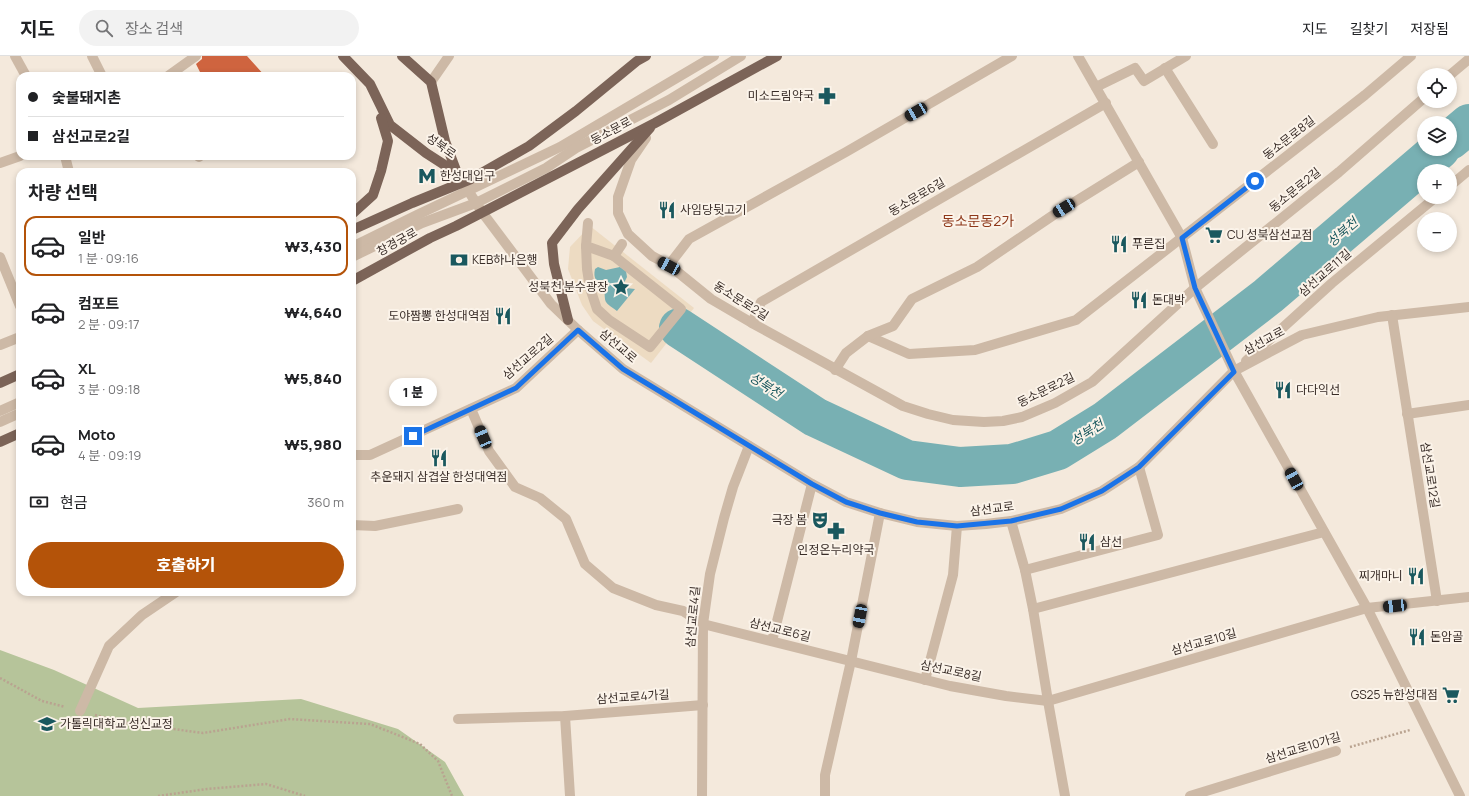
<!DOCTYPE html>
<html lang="ko">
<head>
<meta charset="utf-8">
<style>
	body { margin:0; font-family:Manrope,"Noto Sans KR",sans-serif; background:#f2f2f2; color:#202124; height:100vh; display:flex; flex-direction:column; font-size:15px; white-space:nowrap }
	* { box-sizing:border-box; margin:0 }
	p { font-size:13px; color:#757577 }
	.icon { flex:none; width:22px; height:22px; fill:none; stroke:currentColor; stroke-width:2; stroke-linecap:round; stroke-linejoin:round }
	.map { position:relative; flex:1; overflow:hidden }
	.details { position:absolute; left:16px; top:112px; width:340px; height:428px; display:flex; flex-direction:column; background:#fff; border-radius:12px; box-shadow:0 2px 6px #0003 }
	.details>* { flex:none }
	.banner { position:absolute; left:16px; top:16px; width:340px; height:88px; border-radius:12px; box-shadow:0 2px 6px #0003; display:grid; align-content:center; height:88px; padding:0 12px; background:#fff }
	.tools { position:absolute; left:1417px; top:12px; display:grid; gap:8px }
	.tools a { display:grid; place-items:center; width:40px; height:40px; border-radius:50%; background:#fff; box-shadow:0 2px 6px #0003; font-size:20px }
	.end { position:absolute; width:18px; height:18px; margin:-9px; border:5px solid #1a73e8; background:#fff; box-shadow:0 0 0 2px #fff }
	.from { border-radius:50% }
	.bubble { position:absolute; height:28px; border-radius:14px; background:#fff; box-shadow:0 2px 6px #0003; font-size:13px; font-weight:800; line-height:28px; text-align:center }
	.car { position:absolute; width:12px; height:24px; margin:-12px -6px; border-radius:5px; box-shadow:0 0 3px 1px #0007; background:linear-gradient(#222 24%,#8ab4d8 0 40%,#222 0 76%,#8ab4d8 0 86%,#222 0) }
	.banner b { display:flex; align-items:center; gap:14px; height:38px; font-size:15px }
	.banner b+b { border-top:1px solid #e0e0e0 }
	.banner i { width:10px; height:10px; background:#202124 }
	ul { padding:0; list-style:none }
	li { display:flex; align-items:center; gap:12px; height:60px; margin:0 8px 6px; padding:0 4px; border:2px solid transparent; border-radius:12px }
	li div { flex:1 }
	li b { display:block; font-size:15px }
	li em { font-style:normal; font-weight:800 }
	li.active { border-color:#b45309 }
	li>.icon { width:36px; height:36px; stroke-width:1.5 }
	h2 { padding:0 12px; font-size:18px; line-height:48px }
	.pay { display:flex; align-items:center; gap:10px; height:44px; padding:0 12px; font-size:15px }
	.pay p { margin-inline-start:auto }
	.primary-button { display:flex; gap:8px; margin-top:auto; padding:8px 12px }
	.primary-button a { flex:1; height:46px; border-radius:24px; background:#b45309; color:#fff; font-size:16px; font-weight:800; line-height:46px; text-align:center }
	header { display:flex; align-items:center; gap:24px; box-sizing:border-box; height:56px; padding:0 20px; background:#fff; border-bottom:1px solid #e0e0e0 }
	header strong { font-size:19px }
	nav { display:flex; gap:22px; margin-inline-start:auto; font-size:14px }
	.search { width:280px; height:36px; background:#f2f2f2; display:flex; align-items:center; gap:10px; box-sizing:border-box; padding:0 14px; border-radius:22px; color:#757577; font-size:15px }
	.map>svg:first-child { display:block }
	.green { fill:#b6c49a }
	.plaza { fill:#eddbc2 }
	.water { fill:#78b0b3 }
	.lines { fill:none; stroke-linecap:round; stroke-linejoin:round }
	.river { stroke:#78b0b3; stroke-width:40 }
	.building { fill:#cf643f }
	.path { stroke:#b9a390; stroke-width:2.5; stroke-dasharray:2 2; stroke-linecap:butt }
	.minor { stroke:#cdb9a6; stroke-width:10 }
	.major { stroke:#7c6458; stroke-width:10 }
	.route { stroke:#1a73e8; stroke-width:5 }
	.labels { text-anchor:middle; stroke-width:4; stroke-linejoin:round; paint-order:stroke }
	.poi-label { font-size:12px; fill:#392d28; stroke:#fbf3e9; text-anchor:start }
	.street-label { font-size:12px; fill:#392d28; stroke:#fbf3e9 }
	.water-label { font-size:13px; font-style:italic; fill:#1a585e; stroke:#fbf3e9 }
	.quarter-label { font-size:14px; fill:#8e381a; stroke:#fbf3e9 }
</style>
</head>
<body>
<header>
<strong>지도</strong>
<div class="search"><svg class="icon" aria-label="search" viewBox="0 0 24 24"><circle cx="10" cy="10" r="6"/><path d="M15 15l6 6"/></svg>장소 검색</div>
<nav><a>지도</a><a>길찾기</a><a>저장됨</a></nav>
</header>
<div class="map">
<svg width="1469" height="740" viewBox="0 0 1469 740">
	<rect width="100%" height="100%" fill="#f4e9dc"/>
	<polygon class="green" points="0,594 54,614 138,652 301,643 398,673 445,706 464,740 0,740"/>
	<polygon class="plaza" points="590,170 694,252 651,307 593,265 582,249 568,213 570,191"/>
	<path class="water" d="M598,211l8,3 14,-3 6,4 1,6 -4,8 3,3 9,1 -18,22c-15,-11 -11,-7 -13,-25 -8,-4 -11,-8 -9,-17z"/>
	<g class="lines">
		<g class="river">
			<polyline points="1450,84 1469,68"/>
			<polyline points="679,272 815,361 907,404 960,411 1012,408 1058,394 1105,365 1268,240 1440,93"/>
		</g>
	</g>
	<polygon class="building" points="202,0 247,0 265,20 202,20 196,8 202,3"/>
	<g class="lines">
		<g class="path">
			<polyline points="0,622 42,645 65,651"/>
			<polyline points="95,659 121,666 203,677 290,663 370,668 420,688 438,705 452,740"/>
			<polyline points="1350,691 1410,674"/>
			<polyline points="158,740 207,733 266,728 305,740"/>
		</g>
		<g class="minor">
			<polyline points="15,0 26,20"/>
			<polyline points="92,0 102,20"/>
			<polyline points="1078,0 1182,182 1195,232 1234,315 1367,552 1460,740"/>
			<polyline points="1165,12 1213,88"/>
			<polyline points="1450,19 1469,3"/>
			<polyline points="168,20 196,0"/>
			<polyline points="431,26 449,0"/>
			<polyline points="1096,31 1135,12 1144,25 1186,0"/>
			<polyline points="646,82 631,104 618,141 618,157 628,178 652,200 669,209 711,243 752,267 903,350 928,358 953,364 984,366 1003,365 1022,361 1055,347 1092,326 1195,232 1339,116 1424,42"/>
			<polyline points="65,100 69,116"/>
			<polyline points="198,100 199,101"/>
			<polyline points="0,107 20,100"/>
			<polyline points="458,119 482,156 551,248 578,274 623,313 812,428 846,446 880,457 917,466 957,470 986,468 1011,465 1061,453 1102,435 1139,411 1234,315 1302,279 1378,261 1469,251"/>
			<polyline points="1450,130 1469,114"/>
			<polyline points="588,167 586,190 614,200 622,188"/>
			<polyline points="586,190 587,213 590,232 597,253 609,264 650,291 681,253 614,200"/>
			<polyline points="352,191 417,159 560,91 714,0"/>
			<polyline points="0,201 20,250"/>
			<polyline points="352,201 422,167 476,147 546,112 576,92 669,44 741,0"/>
			<polyline points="669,209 689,183 846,96 1012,0"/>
			<polyline points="1392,259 1437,545"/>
			<polyline points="752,267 761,246 1106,47"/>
			<polyline points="868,280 909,298 975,294 1076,264 1365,39 1411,0"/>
			<polyline points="0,289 20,281"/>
			<polyline points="1246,305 1332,227 1436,141"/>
			<polyline points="835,314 846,297 868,280 893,270 912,243 977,211 1052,160 1139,106"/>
			<polyline points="471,353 489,395 515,431 540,442 566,463 585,508 613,532 656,549 683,555 703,568 950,630 1006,640 1048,645 1367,552 1469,541"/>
			<polyline points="0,355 20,346"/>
			<polyline points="1407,358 1469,349"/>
			<polyline points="0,366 20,357"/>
			<polyline points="352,399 370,399 516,332 578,274"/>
			<polyline points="1011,465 1025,514 1033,553 1048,645 1065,740"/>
			<polyline points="352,469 375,470 458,453"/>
			<polyline points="1025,514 1158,479 1139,411"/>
			<polyline points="1033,553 1324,476"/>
			<polyline points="772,585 812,428"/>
			<polyline points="925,624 953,519 957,470"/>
			<polyline points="80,655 109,590 142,559 176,536"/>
			<polyline points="565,660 570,740"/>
			<polyline points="458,663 565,660 703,649"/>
			<polyline points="702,740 703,568 710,518 724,462 733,431 749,390"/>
			<polyline points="825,740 825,719 851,605 880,457"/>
			<polyline points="1190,740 1336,695"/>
		</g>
		<g class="major">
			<polyline points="343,0 370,28 390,69 426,97 457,117"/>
			<polyline points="402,0 431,26 445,85 457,117"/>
			<polyline points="352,158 373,139 381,115 388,85 381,62"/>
			<polyline points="352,174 412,147 471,123 529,90 576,55 637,5 646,0"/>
			<polyline points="352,225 430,182 456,170 655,67 777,0"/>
			<polyline points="568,264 554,208 552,187 578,153 650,72"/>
			<polyline points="0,327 20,318"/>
			<polyline points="0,386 20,377"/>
		</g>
	</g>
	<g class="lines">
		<polyline class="route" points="413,380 516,332 578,274 623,313 812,428 846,446 880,457 917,466 957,470 1011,465 1061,453 1102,435 1139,411 1234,316 1195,232 1182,182 1255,125"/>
	</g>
	<defs>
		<g id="pharmacy-bare" transform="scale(1.38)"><path d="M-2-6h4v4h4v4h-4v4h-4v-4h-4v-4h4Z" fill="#1a585e" stroke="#fbf3e9" stroke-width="2.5" paint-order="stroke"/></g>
		<g id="metro-bare" transform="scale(1.38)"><path d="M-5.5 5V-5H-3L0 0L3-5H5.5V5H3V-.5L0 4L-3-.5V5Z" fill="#1a585e" stroke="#fbf3e9" stroke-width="2.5" paint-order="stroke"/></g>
		<g id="restaurant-bare" transform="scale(1.38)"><path d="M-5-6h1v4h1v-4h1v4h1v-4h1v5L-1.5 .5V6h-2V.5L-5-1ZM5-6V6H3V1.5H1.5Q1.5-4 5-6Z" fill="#1a585e" stroke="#fbf3e9" stroke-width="2.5" paint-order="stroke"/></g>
		<g id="supermarket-bare" transform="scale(1.38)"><path d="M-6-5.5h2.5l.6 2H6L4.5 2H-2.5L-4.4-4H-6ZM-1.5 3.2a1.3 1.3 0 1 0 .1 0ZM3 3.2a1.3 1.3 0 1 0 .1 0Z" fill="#1a585e" stroke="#fbf3e9" stroke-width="2.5" paint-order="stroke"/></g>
		<g id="bank-bare" transform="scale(1.38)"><path d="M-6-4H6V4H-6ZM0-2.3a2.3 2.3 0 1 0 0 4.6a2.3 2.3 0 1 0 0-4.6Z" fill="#1a585e" stroke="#fbf3e9" stroke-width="2.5" paint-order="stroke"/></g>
		<g id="sight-bare" transform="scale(1.38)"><path d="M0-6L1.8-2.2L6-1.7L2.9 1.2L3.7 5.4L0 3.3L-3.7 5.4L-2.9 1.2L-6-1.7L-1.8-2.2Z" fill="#1a585e" stroke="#fbf3e9" stroke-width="2.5" paint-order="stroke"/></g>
		<g id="theatre-bare" transform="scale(1.38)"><path d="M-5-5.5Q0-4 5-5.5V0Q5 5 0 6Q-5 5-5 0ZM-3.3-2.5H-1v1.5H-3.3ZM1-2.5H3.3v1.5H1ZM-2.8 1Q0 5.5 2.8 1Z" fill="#1a585e" stroke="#fbf3e9" stroke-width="2.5" paint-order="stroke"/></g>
		<g id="university-bare" transform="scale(1.38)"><path d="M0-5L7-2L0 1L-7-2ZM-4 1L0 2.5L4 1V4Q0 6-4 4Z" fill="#1a585e" stroke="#fbf3e9" stroke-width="2.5" paint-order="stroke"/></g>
	</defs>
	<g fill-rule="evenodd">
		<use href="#pharmacy-bare" x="827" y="40"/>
		<use href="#metro-bare" x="427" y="120"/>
		<use href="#restaurant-bare" x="667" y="154"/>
		<use href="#supermarket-bare" x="1214" y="179"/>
		<use href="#restaurant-bare" x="1119" y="188"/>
		<use href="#bank-bare" x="459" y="204"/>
		<use href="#sight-bare" x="621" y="231"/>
		<use href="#restaurant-bare" x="1139" y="244"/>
		<use href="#restaurant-bare" x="503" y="260"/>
		<use href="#restaurant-bare" x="1283" y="334"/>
		<use href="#restaurant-bare" x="439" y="402"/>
		<use href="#theatre-bare" x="820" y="464"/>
		<use href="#pharmacy-bare" x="836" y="475"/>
		<use href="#restaurant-bare" x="1087" y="486"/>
		<use href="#restaurant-bare" x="1416" y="520"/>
		<use href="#restaurant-bare" x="1417" y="581"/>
		<use href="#supermarket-bare" x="1451" y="639"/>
		<use href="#university-bare" x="47" y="668"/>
	</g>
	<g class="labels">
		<g class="poi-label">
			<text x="814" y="44" text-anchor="end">미소드림약국</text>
			<text x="440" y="124">한성대입구</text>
			<text x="680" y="158">사임당뒷고기</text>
			<text x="1227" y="183">CU 성북삼선교점</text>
			<text x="1132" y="192">푸른집</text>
			<text x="472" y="208">KEB하나은행</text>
			<text x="608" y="235" text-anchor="end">성북천 분수광장</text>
			<text x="1152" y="248">돈대박</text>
			<text x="490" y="264" text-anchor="end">도야짬뽕 한성대역점</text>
			<text x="1296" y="338">다다익선</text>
			<text x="439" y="425" text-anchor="middle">추운돼지 삼겹살 한성대역점</text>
			<text x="807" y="468" text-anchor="end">극장 봄</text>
			<text x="1100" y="490">삼선</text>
			<text x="836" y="498" text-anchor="middle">인정온누리약국</text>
			<text x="1403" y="524" text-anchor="end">찌개마니</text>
			<text x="1430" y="585">돈암골</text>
			<text x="1438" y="643" text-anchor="end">GS25 뉴한성대점</text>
			<text x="60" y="672">가톨릭대학교 성신교정</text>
		</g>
		<g class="street-label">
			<text transform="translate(611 75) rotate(-28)" y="4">동소문로</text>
			<text transform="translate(1289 82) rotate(-38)" y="4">동소문로8길</text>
			<text transform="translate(441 90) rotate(35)" y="4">성북로</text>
			<text transform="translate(1295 134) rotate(-39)" y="4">동소문로2길</text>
			<text transform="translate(917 141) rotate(-30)" y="4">동소문로6길</text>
			<text transform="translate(397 186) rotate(-29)" y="4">창경궁로</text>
			<text transform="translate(1325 217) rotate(-41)" y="4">삼선교로11길</text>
			<text transform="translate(741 245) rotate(32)" y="4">동소문로2길</text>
			<text transform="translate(1264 285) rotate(-28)" y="4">삼선교로</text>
			<text transform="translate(618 290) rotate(40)" y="4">삼선교로</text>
			<text transform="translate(528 301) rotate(-41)" y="4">삼선교로2길</text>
			<text transform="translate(1046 334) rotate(-26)" y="4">동소문로2길</text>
			<text transform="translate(1430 419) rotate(81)" y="4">삼선교로12길</text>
			<text transform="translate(992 453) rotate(-7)" y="4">삼선교로</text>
			<text transform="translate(693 561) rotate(-85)" y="4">삼선교로4길</text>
			<text transform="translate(780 574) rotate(14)" y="4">삼선교로6길</text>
			<text transform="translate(1204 586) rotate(-16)" y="4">삼선교로10길</text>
			<text transform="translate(951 615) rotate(12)" y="4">삼선교로8길</text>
			<text transform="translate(633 641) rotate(-4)" y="4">삼선교로4가길</text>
			<text transform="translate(1303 692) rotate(-17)" y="4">삼선교로10가길</text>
		</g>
		<g class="water-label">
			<text transform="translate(1342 176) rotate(-41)" y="5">성북천</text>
			<text transform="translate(766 329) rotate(33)" y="5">성북천</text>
			<text transform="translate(1087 376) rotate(-33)" y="5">성북천</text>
		</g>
		<g class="quarter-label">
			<text x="978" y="170">동소문동2가</text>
		</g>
	</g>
</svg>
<div class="tools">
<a><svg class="icon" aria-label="locate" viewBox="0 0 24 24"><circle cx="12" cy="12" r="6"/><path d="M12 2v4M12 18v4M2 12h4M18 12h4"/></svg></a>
<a><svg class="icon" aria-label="layers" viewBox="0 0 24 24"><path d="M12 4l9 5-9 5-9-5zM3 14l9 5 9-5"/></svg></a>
<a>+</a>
<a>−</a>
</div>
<i class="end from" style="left:1255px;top:125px"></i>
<i class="end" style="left:413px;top:380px"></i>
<div class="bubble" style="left:389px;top:322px;width:48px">1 분</div>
<i class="car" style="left:916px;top:56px;rotate:240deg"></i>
<i class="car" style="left:1064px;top:152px;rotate:238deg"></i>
<i class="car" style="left:669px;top:210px;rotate:298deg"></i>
<i class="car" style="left:483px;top:381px;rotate:337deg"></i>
<i class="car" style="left:1294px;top:423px;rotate:331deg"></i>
<i class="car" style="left:1395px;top:550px;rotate:264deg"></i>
<i class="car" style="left:860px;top:560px;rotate:191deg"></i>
<div class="banner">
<b><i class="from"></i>숯불돼지촌</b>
<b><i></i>삼선교로2길</b>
</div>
<section class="details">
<h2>차량 선택</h2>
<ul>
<li class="active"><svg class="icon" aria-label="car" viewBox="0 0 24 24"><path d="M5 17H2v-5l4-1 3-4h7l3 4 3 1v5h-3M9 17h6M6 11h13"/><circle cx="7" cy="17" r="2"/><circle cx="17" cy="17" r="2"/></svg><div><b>일반</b><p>1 분 · 09:16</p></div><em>₩3,430</em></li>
<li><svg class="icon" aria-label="car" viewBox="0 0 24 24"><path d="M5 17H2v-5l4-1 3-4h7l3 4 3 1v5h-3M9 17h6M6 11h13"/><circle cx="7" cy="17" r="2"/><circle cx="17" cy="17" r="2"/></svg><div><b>컴포트</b><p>2 분 · 09:17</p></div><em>₩4,640</em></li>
<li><svg class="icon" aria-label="car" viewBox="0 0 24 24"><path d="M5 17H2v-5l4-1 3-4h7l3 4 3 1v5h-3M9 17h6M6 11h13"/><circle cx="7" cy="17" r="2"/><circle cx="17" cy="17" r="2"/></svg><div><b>XL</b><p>3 분 · 09:18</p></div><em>₩5,840</em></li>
<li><svg class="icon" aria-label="car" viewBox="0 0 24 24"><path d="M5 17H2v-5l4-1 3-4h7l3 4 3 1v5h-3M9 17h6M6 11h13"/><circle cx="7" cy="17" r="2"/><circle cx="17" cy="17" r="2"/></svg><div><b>Moto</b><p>4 분 · 09:19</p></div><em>₩5,980</em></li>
</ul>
<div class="pay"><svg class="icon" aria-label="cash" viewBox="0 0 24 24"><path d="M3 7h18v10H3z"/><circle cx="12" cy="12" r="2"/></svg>현금<p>360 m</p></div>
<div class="primary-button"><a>호출하기</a></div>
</section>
</div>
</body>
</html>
